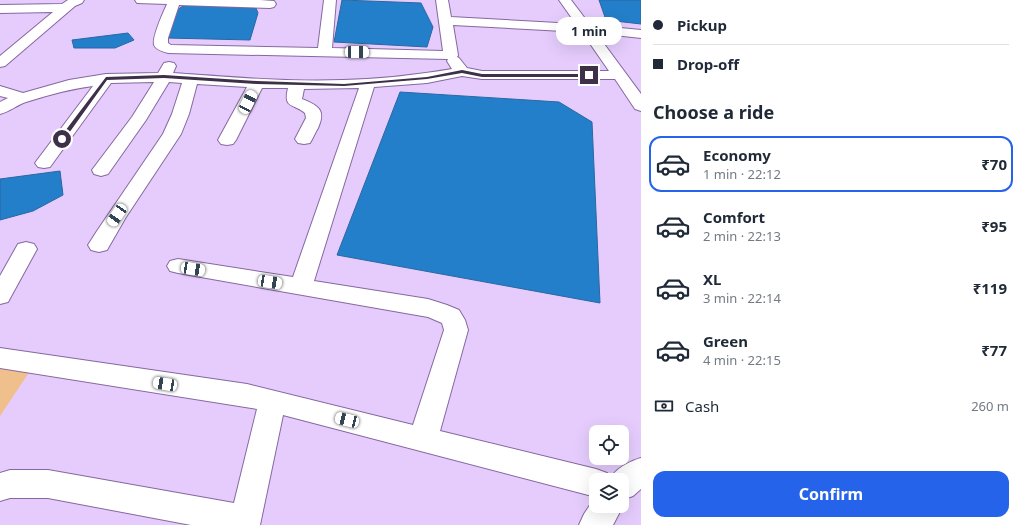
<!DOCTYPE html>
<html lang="en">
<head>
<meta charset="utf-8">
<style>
	body { margin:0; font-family:"Noto Sans",sans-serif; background:#f2f2f3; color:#1f2937; height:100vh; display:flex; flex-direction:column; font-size:15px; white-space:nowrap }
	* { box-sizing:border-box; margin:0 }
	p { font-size:13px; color:#747a83 }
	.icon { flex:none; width:22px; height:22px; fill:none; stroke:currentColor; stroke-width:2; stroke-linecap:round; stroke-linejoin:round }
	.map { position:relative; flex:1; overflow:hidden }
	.panel { display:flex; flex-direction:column; background:#fff; width:380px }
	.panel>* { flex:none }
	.top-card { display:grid; align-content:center; height:88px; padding:0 12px; background:#fff }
	.tools { position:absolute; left:589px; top:425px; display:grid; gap:8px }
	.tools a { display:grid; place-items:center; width:40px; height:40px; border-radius:8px; background:#fff; box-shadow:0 4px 16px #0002; font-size:20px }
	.end { position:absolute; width:18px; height:18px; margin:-9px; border:5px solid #3d3048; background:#fff; box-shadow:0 0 0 2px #fff }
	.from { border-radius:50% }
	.bubble { position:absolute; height:28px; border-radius:12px; background:#fff; box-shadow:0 4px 16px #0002; font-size:13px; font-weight:700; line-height:28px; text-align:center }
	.car { position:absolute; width:12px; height:24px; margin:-12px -6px; border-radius:5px; box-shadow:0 0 3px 1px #0007; background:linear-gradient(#fff 24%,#345 0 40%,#fff 0 76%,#345 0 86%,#fff 0) }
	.top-card b { display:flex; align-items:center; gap:14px; height:38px; font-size:15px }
	.top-card b+b { border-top:1px solid #e0e1e3 }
	.top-card i { width:10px; height:10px; background:#1f2937 }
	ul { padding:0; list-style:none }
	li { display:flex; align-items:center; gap:12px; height:56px; margin:0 8px 6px; padding:0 4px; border:2px solid transparent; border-radius:12px }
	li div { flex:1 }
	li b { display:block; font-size:15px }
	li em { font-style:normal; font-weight:700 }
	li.current { border-color:#2563eb }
	li>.icon { width:36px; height:36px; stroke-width:1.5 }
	h2 { padding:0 12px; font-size:18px; line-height:48px }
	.pay { display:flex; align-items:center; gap:10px; height:44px; padding:0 12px; font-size:15px }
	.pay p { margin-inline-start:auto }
	.button { display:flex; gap:8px; margin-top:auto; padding:8px 12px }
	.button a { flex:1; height:46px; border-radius:12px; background:#2563eb; color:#fff; font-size:16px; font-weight:700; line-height:46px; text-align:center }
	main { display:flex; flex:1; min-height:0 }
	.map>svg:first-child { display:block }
	.green { fill:#efbf8c }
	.water { fill:#237fca; stroke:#2b67a3 }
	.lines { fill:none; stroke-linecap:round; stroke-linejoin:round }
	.street-casing { stroke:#85689f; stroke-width:2 }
	.highway-casing { stroke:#85689f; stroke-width:2 }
	.street { fill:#fff; fill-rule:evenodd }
	.highway { fill:#fff; fill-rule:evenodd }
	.route { fill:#3d3048 }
</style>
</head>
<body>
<main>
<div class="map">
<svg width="641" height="525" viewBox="0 0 641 525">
	<rect width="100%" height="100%" fill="#e5ccfd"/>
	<polygon class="green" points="0,358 36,362 0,416"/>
	<g class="water">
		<polygon points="342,0 421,3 433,27 427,47 334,42"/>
		<polygon points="599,0 641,0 641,24 606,20"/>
		<polygon points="186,4 256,8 258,13 250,40 167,38 171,14"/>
		<polygon points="128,33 134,40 115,48 74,48 72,40"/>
		<polygon points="400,92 559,102 592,122 600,303 337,255"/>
		<polygon points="60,171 63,195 33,211 0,220 0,179"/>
	</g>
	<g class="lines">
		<g class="street-casing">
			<g id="street">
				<polygon points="68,0 84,0 82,3 75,6 5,66 0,67 0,56 53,12 0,13 0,5 62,4"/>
				<path d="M135,0h125l14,1 2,3 -2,3 -4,1 -91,-3 -11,33v5l3,2 147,3 6,-48h12l-4,48 111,3 -7,-51h12l3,17 125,7 -17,-24h12l19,25 51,5v8l-45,-5 45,61v17l-6,-2 -20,-30h-133l-20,-3 -35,7 -53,4 -60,194 114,18 19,6 12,5 6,10 3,10 -28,101 156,38 11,4 3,7h-14v17l-313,-82 -23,110h-69l-143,-27h-38l-10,3v-28l10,-3h38l186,33 23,-94 -257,-41v-20l247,36 166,41 31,-95 -2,-7 -14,-6 -250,-44 -8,-2 -3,-5 3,-5 8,-2 115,18 66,-189 -55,1 -2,10c17,7 24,11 16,29 -3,5 -5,10 -8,15l-6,1 -6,-1 -3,-4 11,-21 -1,-5c-12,-10 -22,-4 -17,-25h-26l-26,52 -3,4 -6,1 -6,-1 -3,-4 29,-53 -50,-3 -8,30 -8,20 -55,83 -19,33 -8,2 -8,-2 -3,-5 9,-14 66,-97 9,-20 10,-31 -13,-1 -23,38 -38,54 -7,2 -7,-2 -2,-4 40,-53 22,-35 -43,1 -61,84 -6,1 -6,-1 -3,-4 58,-77c-23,3 -45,9 -67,16 -9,3 -17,10 -26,12v-12l8,-4 -8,-2v-10l23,7 46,-13 37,-6 52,-1 6,-10 5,-1 5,1 2,3 -3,7c56,4 114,9 170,7 37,-1 74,-5 109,-11l-5,-8 1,-2 -280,-6c-4,-1 -12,-3 -14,-8 -2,-8 9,-32 13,-41l-30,-1zM453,25l129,7 27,39h-127l-15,-3 -8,-10 -2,-1 1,-2z"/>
				<polygon points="26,242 34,244 37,249 8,302 0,304 0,276 18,244"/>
			</g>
		</g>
		<g class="highway-casing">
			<g id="highway">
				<path d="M641,458v31l-8,7 -11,4v-20h-12c4,-11 20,-19 31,-22z"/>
				<polygon points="596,496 596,506 622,506 622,505 623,506 613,525 579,525 584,514"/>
			</g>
		</g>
		<use href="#street" class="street"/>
		<use href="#highway" class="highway"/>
	</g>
	<polygon class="route" points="462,70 482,74 589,74 591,75 589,77 482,77 462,73 427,79 344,86 257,84 164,78 107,80 64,140 59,139 106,77 164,75 257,81 344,84 427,77"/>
</svg>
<div class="tools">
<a><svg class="icon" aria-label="locate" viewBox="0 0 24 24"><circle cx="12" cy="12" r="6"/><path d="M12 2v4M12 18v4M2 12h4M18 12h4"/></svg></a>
<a><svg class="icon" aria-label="layers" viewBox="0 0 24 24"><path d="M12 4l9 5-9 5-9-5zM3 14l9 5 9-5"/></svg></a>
</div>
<i class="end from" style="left:62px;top:139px"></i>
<i class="end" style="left:589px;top:75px"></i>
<div class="bubble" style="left:556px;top:17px;width:66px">1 min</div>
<i class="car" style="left:357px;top:52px;rotate:91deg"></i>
<i class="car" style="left:248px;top:102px;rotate:27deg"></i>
<i class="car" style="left:117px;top:215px;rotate:214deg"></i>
<i class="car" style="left:193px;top:269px;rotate:99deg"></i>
<i class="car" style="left:270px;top:282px;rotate:99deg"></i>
<i class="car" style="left:165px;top:384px;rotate:279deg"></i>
<i class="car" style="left:347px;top:420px;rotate:284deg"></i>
</div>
<section class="panel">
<div class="top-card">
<b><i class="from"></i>Pickup</b>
<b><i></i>Drop-off</b>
</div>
<h2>Choose a ride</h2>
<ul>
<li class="current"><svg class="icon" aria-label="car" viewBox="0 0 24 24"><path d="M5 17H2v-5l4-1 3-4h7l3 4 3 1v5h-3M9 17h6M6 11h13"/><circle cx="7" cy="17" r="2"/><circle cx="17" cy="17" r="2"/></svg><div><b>Economy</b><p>1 min · 22:12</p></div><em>₹70</em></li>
<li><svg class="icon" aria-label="car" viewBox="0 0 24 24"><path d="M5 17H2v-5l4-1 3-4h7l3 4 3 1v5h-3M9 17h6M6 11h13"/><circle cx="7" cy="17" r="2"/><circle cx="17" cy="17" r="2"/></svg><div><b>Comfort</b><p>2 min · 22:13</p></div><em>₹95</em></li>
<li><svg class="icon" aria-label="car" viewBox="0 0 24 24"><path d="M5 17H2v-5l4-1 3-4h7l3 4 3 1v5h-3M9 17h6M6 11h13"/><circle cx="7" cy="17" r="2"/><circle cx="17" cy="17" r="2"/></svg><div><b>XL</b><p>3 min · 22:14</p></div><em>₹119</em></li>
<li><svg class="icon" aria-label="car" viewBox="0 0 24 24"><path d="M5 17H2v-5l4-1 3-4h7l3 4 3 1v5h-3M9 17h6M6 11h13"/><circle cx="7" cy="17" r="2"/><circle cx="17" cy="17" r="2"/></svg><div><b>Green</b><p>4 min · 22:15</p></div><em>₹77</em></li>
</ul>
<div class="pay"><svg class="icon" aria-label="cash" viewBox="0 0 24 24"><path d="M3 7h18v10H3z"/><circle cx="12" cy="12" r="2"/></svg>Cash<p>260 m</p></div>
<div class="button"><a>Confirm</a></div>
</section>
</main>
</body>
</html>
